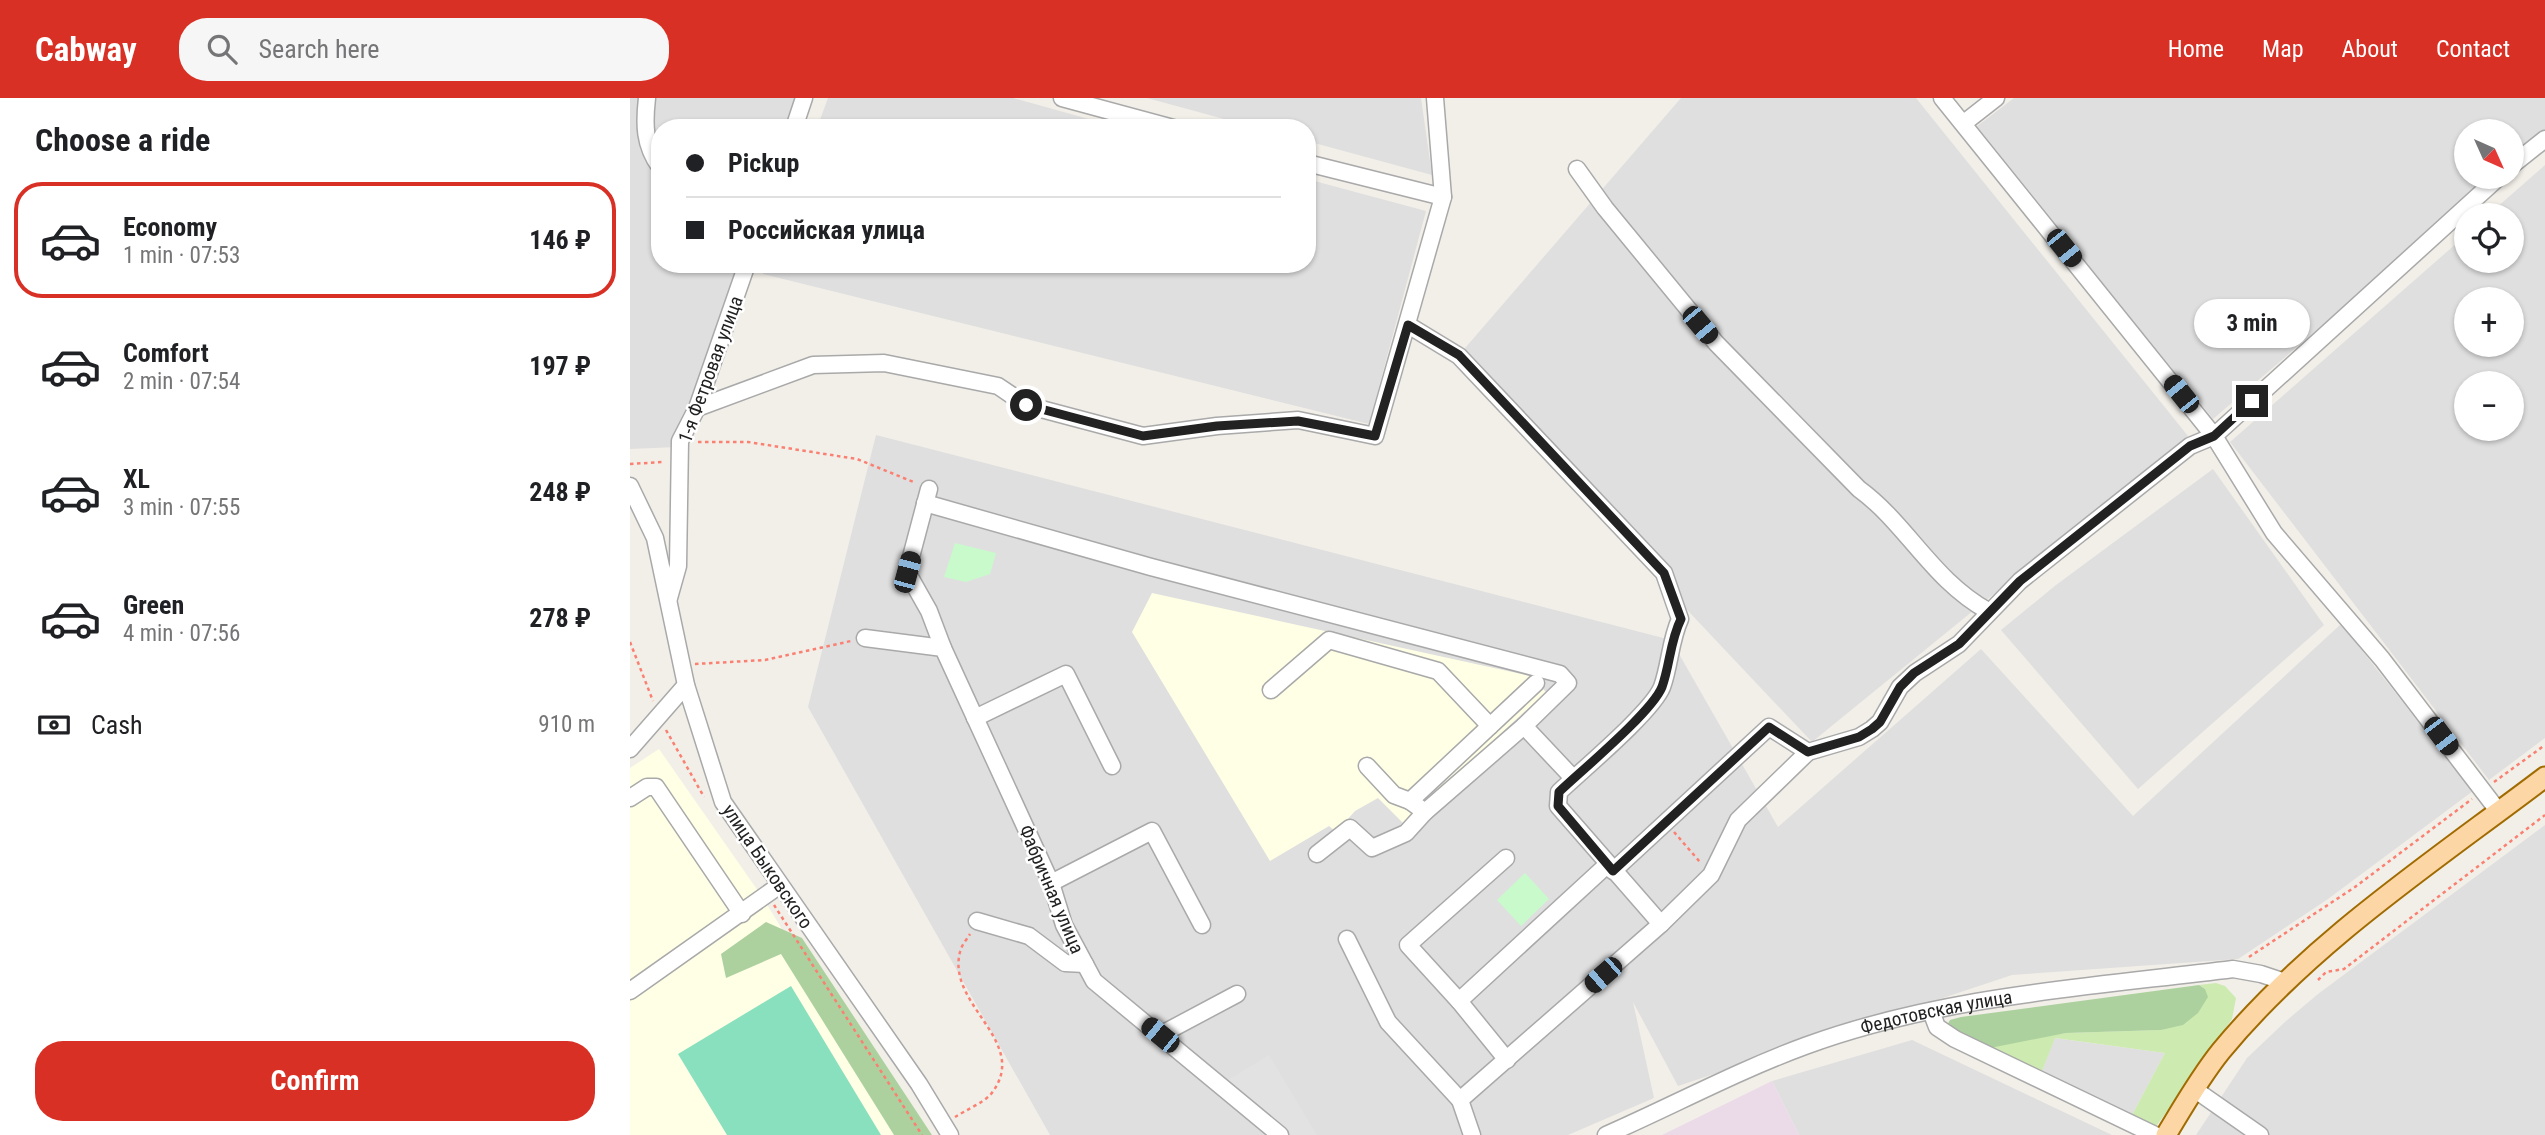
<!DOCTYPE html>
<html lang="en">
<head>
<meta charset="utf-8">
<style>
	body { margin:0; font-family:"Roboto Condensed",sans-serif; background:#f6f6f6; color:#202124; height:100vh; display:flex; flex-direction:column; font-size:26px; white-space:nowrap }
	* { box-sizing:border-box; margin:0 }
	p { font-size:23px; color:#757577 }
	.icon { flex:none; width:38px; height:38px; fill:none; stroke:currentColor; stroke-width:2; stroke-linecap:round; stroke-linejoin:round }
	.map { position:relative; flex:1; overflow:hidden }
	.drawer { display:flex; flex-direction:column; background:#fff; width:630px }
	.drawer>* { flex:none }
	.guide { position:absolute; left:21px; top:21px; width:665px; height:154px; border-radius:28px; box-shadow:0 2px 5px #0004; display:grid; align-content:center; height:154px; padding:0 35px; background:#fff }
	.needle { width:46px; rotate:135deg }
	.tools { position:absolute; left:1824px; top:21px; display:grid; gap:14px }
	.tools a { display:grid; place-items:center; width:70px; height:70px; border-radius:50%; background:#fff; box-shadow:0 2px 5px #0004; font-size:35px }
	.end { position:absolute; width:32px; height:32px; margin:-16px; border:9px solid #222; background:#fff; box-shadow:0 0 0 4px #fff }
	.from { border-radius:50% }
	.bubble { position:absolute; height:49px; border-radius:24px; background:#fff; box-shadow:0 2px 5px #0004; font-size:23px; font-weight:700; line-height:49px; text-align:center }
	.car { position:absolute; width:21px; height:42px; margin:-21px -10px; border-radius:9px; box-shadow:0 0 5px 2px #0007; background:linear-gradient(#222 24%,#8ab4d8 0 40%,#222 0 76%,#8ab4d8 0 86%,#222 0) }
	.guide b { display:flex; align-items:center; gap:24px; height:66px; font-size:26px }
	.guide b+b { border-top:2px solid #e0e0e0 }
	.guide i { width:18px; height:18px; background:#202124 }
	ul { padding:0; list-style:none }
	li { display:flex; align-items:center; gap:21px; height:116px; margin:0 14px 10px; padding:0 21px; border:4px solid transparent; border-radius:28px }
	li div { flex:1 }
	li b { display:block; font-size:26px }
	li em { font-style:normal; font-weight:700 }
	li.active { border-color:#d93025 }
	li>.icon { width:63px; height:63px; stroke-width:1.5 }
	h2 { padding:0 35px; font-size:32px; line-height:84px }
	.pay { display:flex; align-items:center; gap:18px; height:77px; padding:0 35px; font-size:26px }
	.pay p { margin-inline-start:auto }
	.cta { display:flex; gap:14px; margin-top:auto; padding:14px 35px }
	.cta a { flex:1; height:80px; border-radius:28px; background:#d93025; color:#fff; font-size:28px; font-weight:700; line-height:80px; text-align:center }
	header { display:flex; align-items:center; gap:42px; box-sizing:border-box; height:98px; padding:0 35px; background:#d93025; color:#fff }
	header strong { font-size:33px }
	nav { display:flex; gap:38px; margin-inline-start:auto; font-size:24px }
	.search { width:490px; height:63px; background:#f6f6f6; display:flex; align-items:center; gap:18px; box-sizing:border-box; padding:0 24px; border-radius:28px; color:#757577; font-size:26px }
	main { display:flex; flex:1; min-height:0 }
	.map>svg:first-child { display:block }
	.residential { fill:#e0dfdf; fill-rule:evenodd }
	.industrial { fill:#ebdbe8 }
	.education { fill:#ffffe5 }
	.grass { fill:#cdebb0 }
	.forest { fill:#add19e }
	.park { fill:#c8facc }
	.pitch { fill:#88e0be }
	.parking { fill:#e2e2e2 }
	.lines { fill:none; stroke-linecap:round; stroke-linejoin:round }
	.minor-casing { stroke:#a9a9a9; stroke-width:19 }
	.major-casing { stroke:#a06b00; stroke-width:23 }
	.path { stroke:#fa8072; stroke-width:2.5; stroke-dasharray:3.5 3.5; stroke-linecap:butt }
	.minor { stroke:#fff; stroke-width:16 }
	.major { stroke:#fcd6a4; stroke-width:19 }
	.route { stroke:#222; stroke-width:9 }
	.labels { text-anchor:middle; stroke-width:5; stroke-linejoin:round; paint-order:stroke }
	.street-label { font-size:19px; fill:#222; stroke:#fff }
</style>
</head>
<body>
<header>
<strong>Cabway</strong>
<div class="search"><svg class="icon" aria-label="search" viewBox="0 0 24 24"><circle cx="10" cy="10" r="6"/><path d="M15 15l6 6"/></svg>Search here</div>
<nav><a>Home</a><a>Map</a><a>About</a><a>Contact</a></nav>
</header>
<main>
<section class="drawer">
<h2>Choose a ride</h2>
<ul>
<li class="active"><svg class="icon" aria-label="car" viewBox="0 0 24 24"><path d="M5 17H2v-5l4-1 3-4h7l3 4 3 1v5h-3M9 17h6M6 11h13"/><circle cx="7" cy="17" r="2"/><circle cx="17" cy="17" r="2"/></svg><div><b>Economy</b><p>1 min · 07:53</p></div><em>146 ₽</em></li>
<li><svg class="icon" aria-label="car" viewBox="0 0 24 24"><path d="M5 17H2v-5l4-1 3-4h7l3 4 3 1v5h-3M9 17h6M6 11h13"/><circle cx="7" cy="17" r="2"/><circle cx="17" cy="17" r="2"/></svg><div><b>Comfort</b><p>2 min · 07:54</p></div><em>197 ₽</em></li>
<li><svg class="icon" aria-label="car" viewBox="0 0 24 24"><path d="M5 17H2v-5l4-1 3-4h7l3 4 3 1v5h-3M9 17h6M6 11h13"/><circle cx="7" cy="17" r="2"/><circle cx="17" cy="17" r="2"/></svg><div><b>XL</b><p>3 min · 07:55</p></div><em>248 ₽</em></li>
<li><svg class="icon" aria-label="car" viewBox="0 0 24 24"><path d="M5 17H2v-5l4-1 3-4h7l3 4 3 1v5h-3M9 17h6M6 11h13"/><circle cx="7" cy="17" r="2"/><circle cx="17" cy="17" r="2"/></svg><div><b>Green</b><p>4 min · 07:56</p></div><em>278 ₽</em></li>
</ul>
<div class="pay"><svg class="icon" aria-label="cash" viewBox="0 0 24 24"><path d="M3 7h18v10H3z"/><circle cx="12" cy="12" r="2"/></svg>Cash<p>910 m</p></div>
<div class="cta"><a>Confirm</a></div>
</section>
<div class="map">
<svg width="1915" height="1037" viewBox="0 0 1915 1037">
	<rect width="100%" height="100%" fill="#f2efe9"/>
	<g class="residential">
		<polygon points="0,0 172,0 162,30 30,30 30,166 116,166 48,349 0,351"/>
		<polygon points="198,0 383,0 491,30 187,30"/>
		<polygon points="517,0 791,0 802,77 677,43 677,30 627,30"/>
		<polygon points="1051,0 1286,0 1558,338 1182,644 823,264"/>
		<polygon points="1384,0 1915,0 1915,36 1881,65 1881,33 1836,33 1836,79 1865,79 1583,321 1346,29"/>
		<path d="M1915,67v573l-56,42 -259,-338 236,-207v26h45v-46h-23zM1836,201h45v46h-45zM1836,285h45v46h-45z"/>
		<polygon points="677,81 796,113 739,326 133,176 137,166 677,166"/>
		<polygon points="246,337 1041,542 1148,729 1351,551 1503,718 1711,526 1843,693 1698,801 1608,861 1382,877 1048,988 1003,904 1024,1000 938,1037 420,1037 178,609"/>
		<polygon points="1583,371 1694,527 1508,691 1371,532 1426,487"/>
		<polygon points="1915,727 1915,1037 1566,1037 1617,960 1656,923 1688,896"/>
		<polygon points="1424,940 1535,955 1502,1017 1412,973"/>
		<polygon points="1282,942 1482,1037 1169,1037 1142,983"/>
	</g>
	<polygon class="industrial" points="1142,983 1169,1037 1032,1037"/>
	<g class="education">
		<polygon points="522,495 900,578 916,594 773,725 748,700 725,713 706,734 699,728 640,763 502,534"/>
		<polygon points="29,651 133,800 277,1037 0,1037 0,670"/>
	</g>
	<polygon class="grass" points="1586,885 1595,888 1606,900 1602,921 1525,1030 1502,1017 1535,955 1425,940 1412,973 1348,947 1436,935 1531,932 1575,891 1569,887"/>
	<g class="forest">
		<polygon points="136,824 172,840 302,1037 264,1037 151,856 96,880 91,856"/>
		<polygon points="1569,887 1575,891 1578,899 1568,915 1553,927 1531,932 1436,935 1360,950 1316,929 1320,922 1331,919"/>
	</g>
	<g class="park">
		<polygon points="325,445 366,455 360,476 336,484 314,479"/>
		<polygon points="895,775 919,801 891,828 867,802"/>
	</g>
	<polygon class="pitch" points="161,888 251,1037 97,1037 48,956"/>
	<polygon class="parking" points="639,957 687,1037 650,1037 590,987"/>
	<g class="lines">
		<g class="minor-casing">
			<g id="minor">
				<path d="M17,0c-3,26 -3,47 13,69"/>
				<polyline points="432,0 543,30"/>
				<polyline points="805,0 813,99"/>
				<polyline points="1312,0 1584,338 1644,435 1752,561 1869,714"/>
				<polyline points="1334,25 1366,0"/>
				<polyline points="164,30 174,0"/>
				<polyline points="1881,68 1915,41"/>
				<path d="M947,71l28,39 111,135 143,146c48,35 73,91 129,122"/>
				<path d="M778,227l51,31 205,217 16,46c-10,22 -10,46 -18,68 -10,25 -81,84 -103,105l-1,14 103,118 -201,176 12,35"/>
				<polyline points="67,310 183,267 254,265 368,288 396,307 513,338 587,328 668,322 745,338 813,99 677,65"/>
				<polyline points="0,388 25,440 56,587 93,704 289,986 320,1037"/>
				<polyline points="299,391 277,474 299,513 313,550"/>
				<polyline points="295,405 521,469 930,576 938,585 894,628 943,680"/>
				<polyline points="39,500 48,468 50,343 67,310 117,166"/>
				<polyline points="235,540 313,550 421,785 434,827 464,883 650,1037"/>
				<polyline points="641,592 699,542 808,573 860,628"/>
				<polyline points="345,620 436,576 482,668"/>
				<polyline points="0,651 56,587"/>
				<polyline points="737,668 764,697 780,703"/>
				<polyline points="0,700 17,689 26,689 112,816"/>
				<polyline points="795,714 780,703 906,585"/>
				<polyline points="687,756 720,730 742,750 776,735 795,714 894,628"/>
				<polyline points="983,773 1139,629 1178,654 1229,639 1242,631 1250,624 1270,589 1285,575 1329,546 1390,483 1560,348 1584,338 1869,79"/>
				<polyline points="421,785 522,733 572,827"/>
				<polyline points="347,823 399,838 435,865 455,866"/>
				<polyline points="1031,826 1081,777 1108,722 1178,654"/>
				<polyline points="717,841 758,924 830,1002"/>
				<polyline points="0,893 150,787"/>
				<polyline points="829,903 778,847 876,760"/>
				<polyline points="1301,913 1307,929 1325,941 1525,1037"/>
				<polyline points="530,937 607,896"/>
				<polyline points="877,962 829,903 978,766"/>
				<polyline points="1564,991 1630,1037"/>
				<path id="s1" d="M976,1037c66,-29 131,-64 199,-89 136,-50 285,-59 428,-77l28,5 24,8"/>
			</g>
		</g>
		<g class="major-casing">
			<path id="major" d="M1536,1037c17,-28 34,-58 55,-84 90,-109 212,-189 324,-274"/>
		</g>
		<g class="path">
			<polyline points="68,344 118,344 227,361 286,385"/>
			<polyline points="0,366 33,364"/>
			<polyline points="0,544 23,603"/>
			<polyline points="65,566 135,562 221,543"/>
			<polyline points="36,632 74,699"/>
			<polyline points="1864,684 1915,647"/>
			<polyline points="1044,734 1070,764"/>
			<polyline points="144,807 292,1037"/>
			<polyline points="1619,859 1725,789 1842,701"/>
			<polyline points="1688,882 1696,874 1714,871 1915,717"/>
			<path d="M325,1019c11,-7 28,-14 36,-23 41,-52 -45,-88 -31,-142 1,-6 7,-13 10,-18"/>
		</g>
		<use href="#minor" class="minor"/>
		<use href="#major" class="major"/>
	</g>
	<g class="lines">
		<path class="route" d="M396,307l117,31 74,-10 81,-5 77,15 33,-111 51,30 205,218 17,46c-11,22 -11,46 -19,68 -10,25 -81,84 -103,105l-1,14 55,65 156,-144 39,25 51,-15 13,-8 8,-7 20,-35 14,-14 45,-29 61,-63 170,-135 24,-10 38,-35"/>
	</g>
	<g class="labels">
		<g class="street-label">
			<text transform="translate(80 271) rotate(-70)" y="7">1-я Фетровая улица</text>
			<text transform="translate(138 768) rotate(56)" y="7">улица Быковского</text>
			<text transform="translate(422 791) rotate(67)" y="7">Фабричная улица</text>
			<text dy="7" stroke="none"><textPath href="#s1" startOffset="354">Федотовская улица</textPath></text>
		</g>
	</g>
</svg>
<div class="tools">
<a><svg class="needle" viewBox="-14 -14 28 28"><path d="M0-13l5 13h-10z" fill="#e53935"/><path d="M0 13l5-13h-10z" fill="#757577"/></svg></a>
<a><svg class="icon" aria-label="locate" viewBox="0 0 24 24"><circle cx="12" cy="12" r="6"/><path d="M12 2v4M12 18v4M2 12h4M18 12h4"/></svg></a>
<a>+</a>
<a>−</a>
</div>
<i class="end from" style="left:396px;top:307px"></i>
<i class="end" style="left:1622px;top:303px"></i>
<div class="bubble" style="left:1564px;top:201px;width:116px">3 min</div>
<i class="car" style="left:1434px;top:150px;rotate:141deg"></i>
<i class="car" style="left:1070px;top:227px;rotate:140deg"></i>
<i class="car" style="left:1551px;top:296px;rotate:321deg"></i>
<i class="car" style="left:277px;top:474px;rotate:15deg"></i>
<i class="car" style="left:1811px;top:638px;rotate:143deg"></i>
<i class="car" style="left:973px;top:877px;rotate:229deg"></i>
<i class="car" style="left:530px;top:937px;rotate:309deg"></i>
<div class="guide">
<b><i class="from"></i>Pickup</b>
<b><i></i>Российская улица</b>
</div>
</div>
</main>
</body>
</html>
